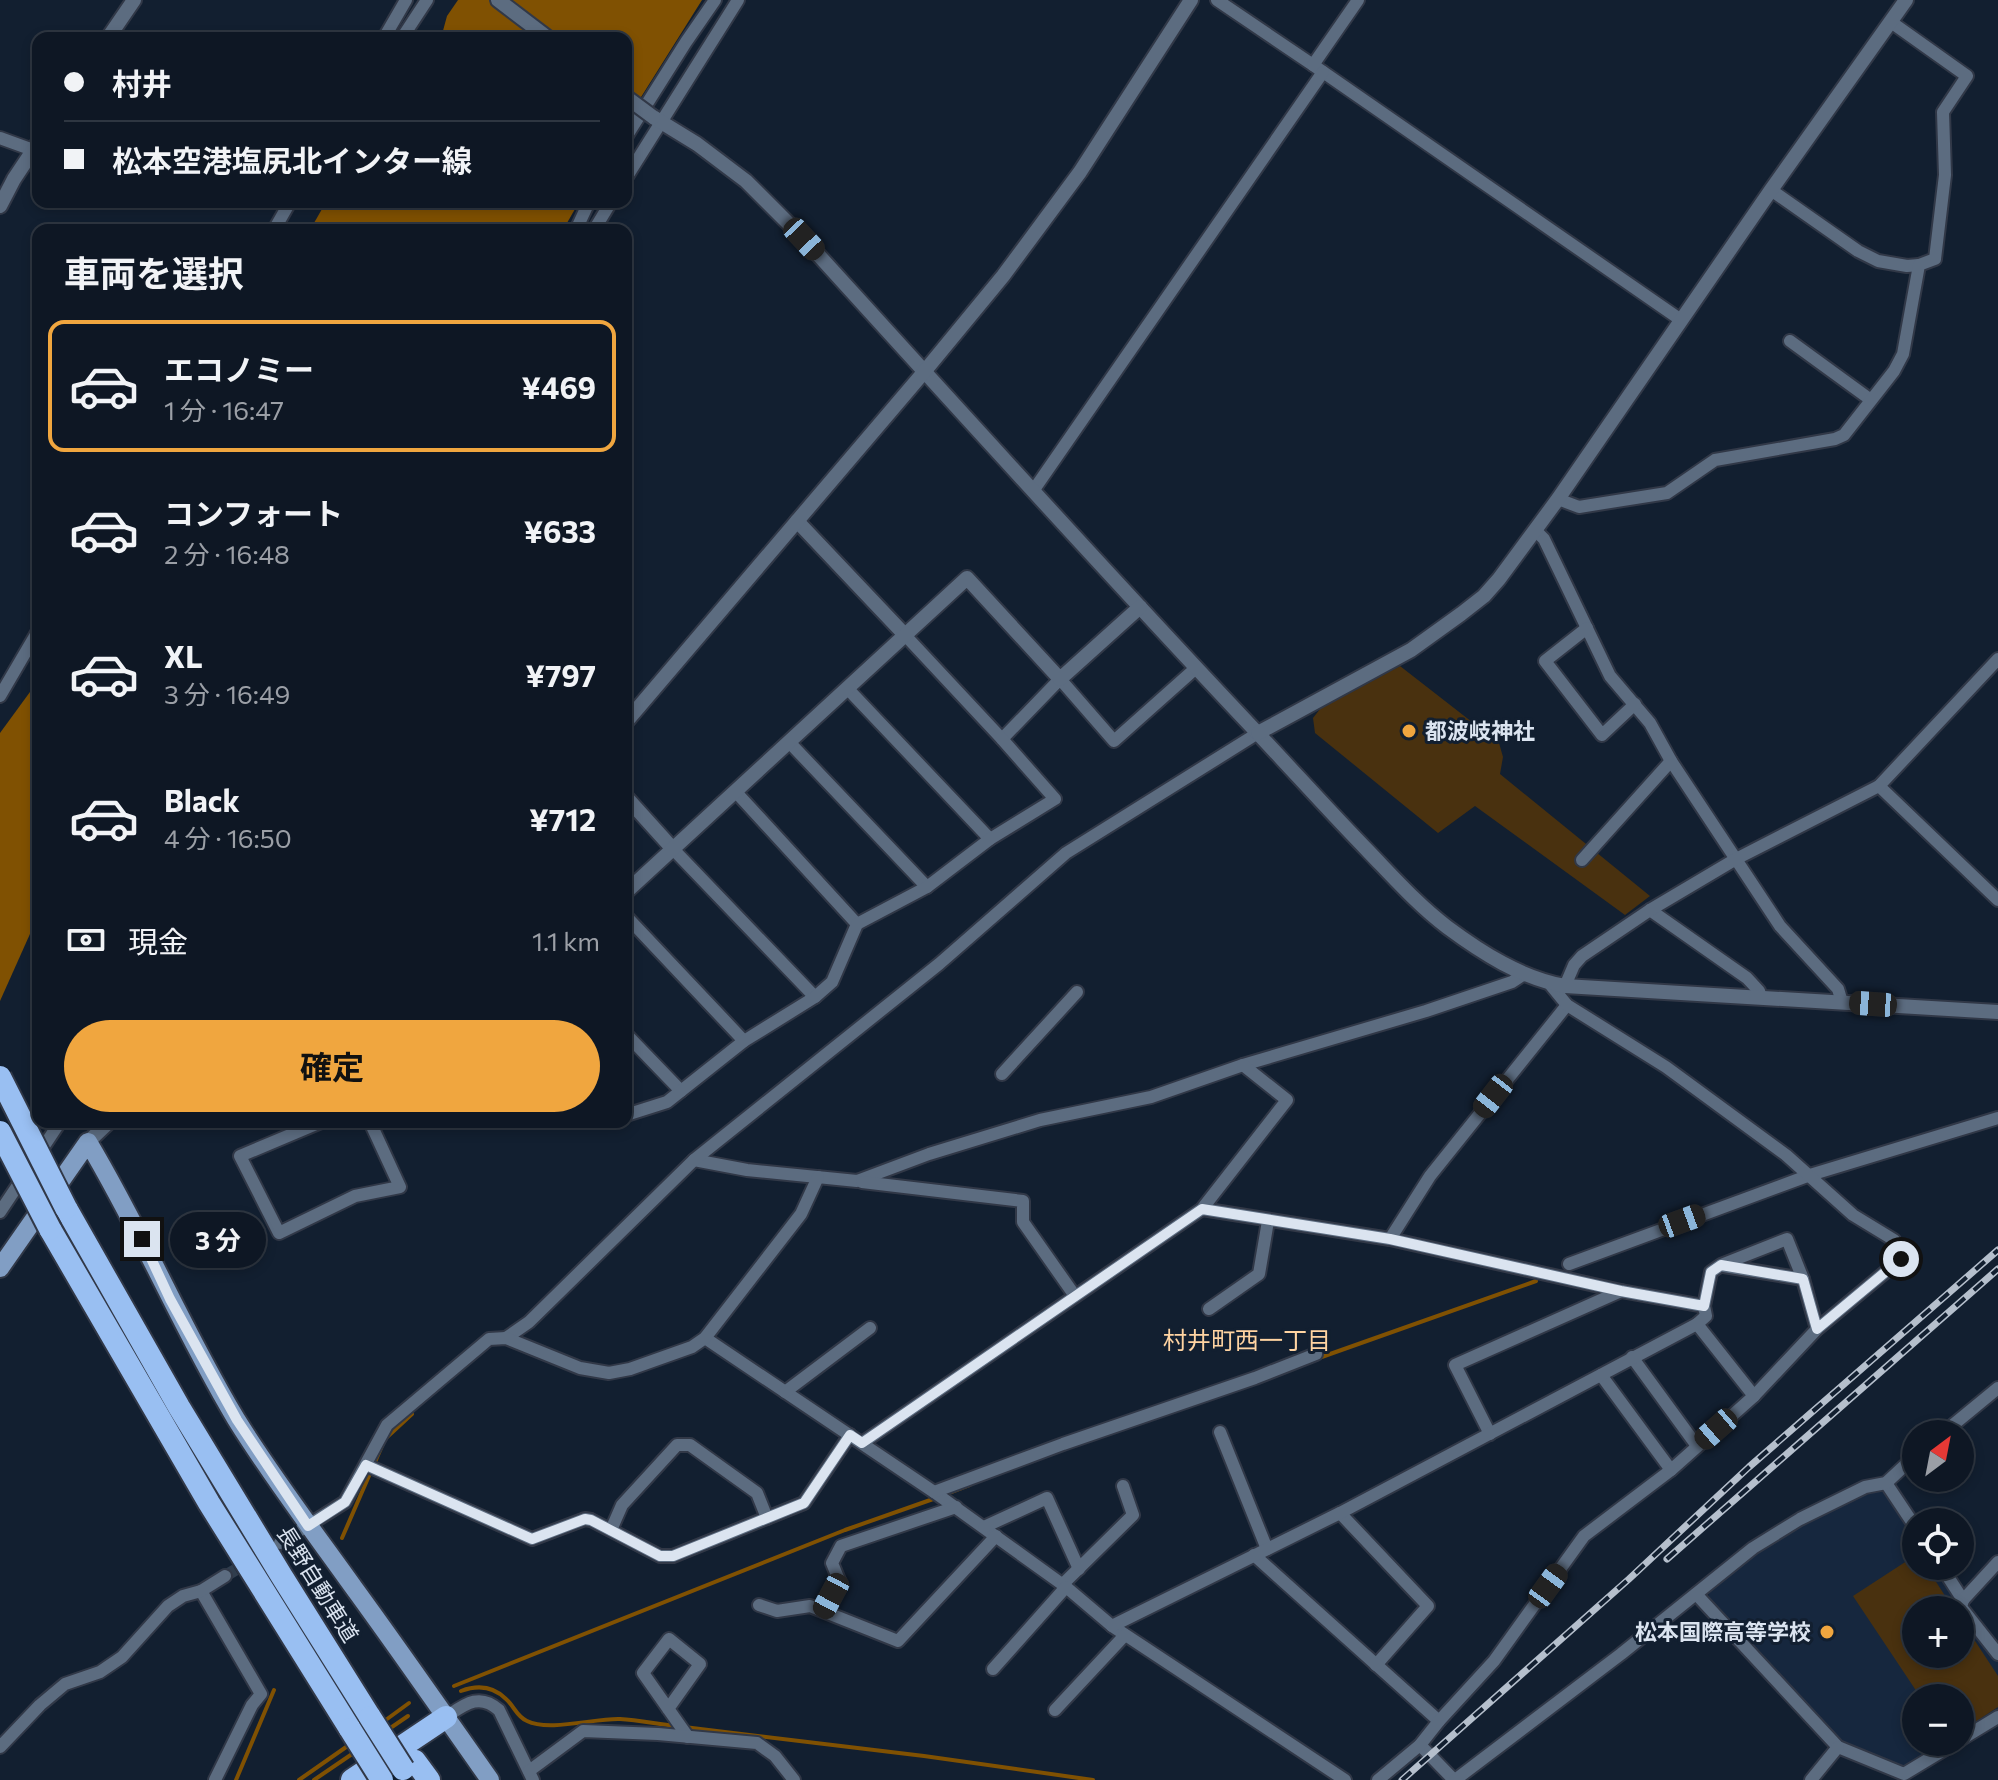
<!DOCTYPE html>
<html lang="ja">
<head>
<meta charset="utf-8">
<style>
	body { margin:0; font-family:Commissioner,"Noto Sans JP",sans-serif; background:#1c2431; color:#f1f3f6; height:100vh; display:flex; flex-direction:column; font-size:30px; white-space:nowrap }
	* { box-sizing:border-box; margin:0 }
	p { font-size:26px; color:#9b9fa6 }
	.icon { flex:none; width:44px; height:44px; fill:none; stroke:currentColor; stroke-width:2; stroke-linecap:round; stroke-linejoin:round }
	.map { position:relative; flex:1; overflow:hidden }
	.panel { position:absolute; left:32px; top:224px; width:600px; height:904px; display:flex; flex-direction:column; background:#0e1724; border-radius:16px; box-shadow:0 4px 12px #0003,0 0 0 2px #2e3641 }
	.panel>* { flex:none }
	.hud { position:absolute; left:32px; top:32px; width:600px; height:176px; border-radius:16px; box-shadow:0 4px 12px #0003,0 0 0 2px #2e3641; display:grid; align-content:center; height:176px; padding:0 32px; background:#0e1724 }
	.needle { width:52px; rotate:32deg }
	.tools { position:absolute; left:1902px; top:1420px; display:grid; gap:16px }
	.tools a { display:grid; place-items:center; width:72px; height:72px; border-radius:50%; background:#0e1724; box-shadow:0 4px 12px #0003,0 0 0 2px #2e3641; font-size:40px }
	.end { position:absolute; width:36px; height:36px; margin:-18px; border:10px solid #dbe4f0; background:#111; box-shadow:0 0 0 4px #111 }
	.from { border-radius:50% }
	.bubble { position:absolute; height:56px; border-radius:28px; background:#0e1724; box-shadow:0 4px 12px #0003,0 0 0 2px #2e3641; font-size:26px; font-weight:700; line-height:56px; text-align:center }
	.car { position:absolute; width:24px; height:48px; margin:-24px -12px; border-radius:10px; box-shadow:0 0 6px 2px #0007; background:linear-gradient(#222 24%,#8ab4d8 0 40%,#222 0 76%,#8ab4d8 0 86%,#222 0) }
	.hud b { display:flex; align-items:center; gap:28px; height:76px; font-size:30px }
	.hud b+b { border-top:2px solid #2e3641 }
	.hud i { width:20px; height:20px; background:#f1f3f6 }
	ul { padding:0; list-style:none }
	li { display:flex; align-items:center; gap:24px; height:132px; margin:0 16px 12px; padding:0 16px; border:4px solid transparent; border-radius:16px }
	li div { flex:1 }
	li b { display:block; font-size:30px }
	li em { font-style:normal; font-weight:700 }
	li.on { border-color:#f0a63f }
	li>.icon { width:72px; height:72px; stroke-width:1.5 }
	h2 { padding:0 32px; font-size:36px; line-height:96px }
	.pay { display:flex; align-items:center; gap:20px; height:88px; padding:0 32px; font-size:30px }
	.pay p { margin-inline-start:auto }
	.primary-button { display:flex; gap:16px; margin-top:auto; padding:16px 32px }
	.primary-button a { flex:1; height:92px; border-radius:48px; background:#f0a63f; color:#111; font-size:32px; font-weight:700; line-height:92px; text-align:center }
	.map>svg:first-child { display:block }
	.built { fill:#16273e }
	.green { fill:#49310f }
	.water { fill:#805102 }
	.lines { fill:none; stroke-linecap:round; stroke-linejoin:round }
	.stream { stroke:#805102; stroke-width:4 }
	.minor-tunnel { stroke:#303d4d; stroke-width:12; stroke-dasharray:12 6; stroke-linecap:butt }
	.minor-casing { stroke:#313847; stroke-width:16 }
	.tertiary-casing { stroke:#313847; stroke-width:18 }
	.primary-casing { stroke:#313847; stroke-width:22 }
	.motorway-casing { stroke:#313847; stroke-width:26 }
	.minor { stroke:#5c6c80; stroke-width:12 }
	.tertiary { stroke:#5c6c80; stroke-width:14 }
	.primary { stroke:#819ec4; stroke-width:18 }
	.motorway { stroke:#99bff2; stroke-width:22 }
	.rail-casing { stroke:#b5bfcc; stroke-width:7 }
	.rail { stroke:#121f30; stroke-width:4; stroke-dasharray:12; stroke-linecap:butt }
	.tertiary-bridge-casing { stroke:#313847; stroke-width:18; stroke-linecap:butt }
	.motorway-bridge-casing { stroke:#313847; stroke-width:26; stroke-linecap:butt }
	.tertiary-bridge { stroke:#5c6c80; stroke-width:14 }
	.motorway-bridge { stroke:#99bff2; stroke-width:22 }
	.route { stroke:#dbe4f0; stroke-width:10 }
	.poi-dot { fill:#f0a63f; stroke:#121f30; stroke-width:3 }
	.labels { text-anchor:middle; stroke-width:6; stroke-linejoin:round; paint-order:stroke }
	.poi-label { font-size:22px; font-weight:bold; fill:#dbe4f0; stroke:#121f30; text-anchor:start }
	.street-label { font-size:22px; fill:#dbe4f0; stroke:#121f30 }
	.neighbourhood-label { font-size:24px; fill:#ffd4a2; stroke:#121f30 }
</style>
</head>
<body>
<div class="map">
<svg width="1998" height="1780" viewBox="0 0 1998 1780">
	<rect width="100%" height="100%" fill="#121f30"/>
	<polygon class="built" points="1886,1490 1916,1535 1916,1566 1937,1566 1959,1599 1959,1610 1916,1610 1916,1654 1960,1654 1960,1611 1998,1662 1998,1712 1960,1735 1960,1698 1916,1698 1916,1742 1949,1742 1902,1771 1850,1751 1708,1602 1709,1591 1763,1548 1802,1525 1864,1495"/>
	<g class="green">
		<polygon points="1400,666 1499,743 1503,757 1500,774 1650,896 1625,915 1475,806 1438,833 1315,733 1313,718 1320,709"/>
		<polygon points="1916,1555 1916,1566 1926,1566 1954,1610 1916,1610 1916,1654 1960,1654 1960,1618 1998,1676 1998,1707 1960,1732 1960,1698 1921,1698 1853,1596"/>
	</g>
	<g class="water">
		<polygon points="458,0 702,0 626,121 626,38 441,38 447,16"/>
		<polygon points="326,202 579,202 563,230 310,230"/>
		<polygon points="38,681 38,916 0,1001 0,733"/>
	</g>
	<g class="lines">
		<g class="stream">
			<polyline points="1316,1359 1536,1281"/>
			<polyline points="944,1495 970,1485"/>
			<polyline points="342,1538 385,1439 412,1414"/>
			<polyline points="454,1686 845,1530 936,1498"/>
			<path d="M461,1691c16,-6 32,-5 45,8 8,7 11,18 21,22 22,11 68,-3 93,-2 18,1 37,5 55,7"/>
			<polyline points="383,1722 409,1703"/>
			<polyline points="684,1727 924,1756 1093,1780"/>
			<polyline points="386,1731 408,1716"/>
			<polyline points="236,1780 274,1690"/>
			<polyline points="299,1780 349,1745"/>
			<polyline points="314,1780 355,1752"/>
		</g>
		<polyline class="minor-tunnel" points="225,1576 271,1549"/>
		<g class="minor-casing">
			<g id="minor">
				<polyline points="1217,0 1313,65"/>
				<polyline points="1358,0 1313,65 1681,320"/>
				<polyline points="384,38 406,0"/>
				<polyline points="402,38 427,0"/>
				<polyline points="626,137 686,42 715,0"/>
				<polyline points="0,138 33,150"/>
				<polyline points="626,178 738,0"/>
				<polyline points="1771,190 1858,251 1878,261 1907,266 1919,265"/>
				<polyline points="274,230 290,202"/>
				<polyline points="576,230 589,202"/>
				<polyline points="594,230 611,202"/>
				<polyline points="1790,341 1871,400"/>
				<polyline points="1033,491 1323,72"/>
				<polyline points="1558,499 1579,507 1667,493 1715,460 1835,439 1844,435 1894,371 1903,354 1919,265 1935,259 1945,175 1943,112 1967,76 1891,22"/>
				<polyline points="1535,530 1544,539 1610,676 1650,723 1671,761 1780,926 1838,989 1842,1002"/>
				<polyline points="1587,628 1545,661 1602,735 1635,704"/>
				<polyline points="847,688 990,839"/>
				<polyline points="0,696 38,631"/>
				<polyline points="1002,739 1060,679 1114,741 1196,668"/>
				<polyline points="789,742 927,887"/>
				<polyline points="1879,786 1998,900"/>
				<polyline points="735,791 857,924"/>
				<polyline points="672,848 815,997"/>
				<polyline points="1582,860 1671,761"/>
				<polyline points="1650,910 1747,978 1759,991 1761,998"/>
				<polyline points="626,916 744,1041"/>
				<polyline points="1565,986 1574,965 1582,956 1650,910 1736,859 1879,786 1998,659"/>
				<polyline points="626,1034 681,1091"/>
				<polyline points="1002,1074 1077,992"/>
				<polyline points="626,1115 667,1102 744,1041 815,997 832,982 857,924 927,887 990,839 1055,799 1002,739 904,634"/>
				<polyline points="321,1122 240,1156 279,1233 355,1196 400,1187 370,1122"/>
				<polyline points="482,1122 483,1122"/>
				<polyline points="595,1122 600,1122"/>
				<polyline points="694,1160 747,1170 857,1181 929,1154 1040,1120 1151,1097 1243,1065 1426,1011 1512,982 1524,974"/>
				<polyline points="862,1182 1023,1201 1023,1222 1075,1296"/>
				<polyline points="1202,1209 1390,1239 1621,1291 1704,1306"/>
				<polyline points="0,1212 60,1122"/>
				<polyline points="1390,1239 1430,1176 1567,1005"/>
				<polyline points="1569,1264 1810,1175 1998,1118"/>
				<polyline points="1724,1266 1803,1279"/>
				<polyline points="1209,1309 1259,1274 1268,1221"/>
				<polyline points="1697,1324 1754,1396"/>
				<polyline points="506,1338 529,1322 694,1160 939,964 1066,853 1258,733"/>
				<polyline points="705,1338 934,1492 1066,1587 1112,1626 1345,1780"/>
				<polyline points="1632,1357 1697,1446"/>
				<polyline points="1601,1375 1671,1470"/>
				<polyline points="785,1392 870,1328"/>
				<polyline points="1220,1432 1267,1549"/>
				<polyline points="1490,1434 1455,1365 1621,1291"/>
				<polyline points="1942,1434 1998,1388"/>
				<polyline points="862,1443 1202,1209 1287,1100 1243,1065"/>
				<polyline points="366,1465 532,1539 585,1519 591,1520 660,1556 673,1556 804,1503 850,1435"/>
				<polyline points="1886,1483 1916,1528"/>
				<polyline points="934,1492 1063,1444 1255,1378 1316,1354"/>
				<polyline points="1340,1513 1428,1606 1376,1665"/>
				<polyline points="984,1527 1047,1498 1079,1569"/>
				<polyline points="611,1530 622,1505 677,1445 690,1445 757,1493 767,1518"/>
				<polyline points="280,1543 345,1502 387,1425 489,1339 506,1338 580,1368 609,1373 630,1369 692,1347 705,1338 801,1214 818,1177"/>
				<polyline points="1254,1555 1439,1721"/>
				<polyline points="1941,1566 1963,1600 1961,1607 1998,1654"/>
				<polyline points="1063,1584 1133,1515 1123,1486"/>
				<polyline points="201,1591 261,1694 252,1705 215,1780"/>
				<polyline points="1696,1594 1838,1747 1904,1774 1957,1742"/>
				<polyline points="1963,1600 1998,1562"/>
				<polyline points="759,1605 777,1611 810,1606 898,1641 996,1536"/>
				<polyline points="823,1611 839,1580 832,1563 841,1546 956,1507"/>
				<polyline points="1112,1626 1340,1513 1697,1324 1706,1316 1704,1306 1711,1272 1721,1265 1787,1239 1803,1279 1817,1329"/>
				<polyline points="993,1669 1066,1587"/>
				<polyline points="668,1709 700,1664 669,1639 643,1673 688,1737"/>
				<polyline points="1055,1710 1125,1635"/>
				<path d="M446,1717c18,-12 33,-25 53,-7l34,70"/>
				<polyline points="1960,1740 1998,1717"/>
				<polyline points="1420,1745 1454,1780"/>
				<polyline points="0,1747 40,1705 65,1684 100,1672 122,1657 168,1606 183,1596 201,1591 225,1576"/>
				<polyline points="529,1771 583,1731 658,1734 757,1743 775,1756 794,1780"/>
				<polyline points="1378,1780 1420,1745 1439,1721 1494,1661 1584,1536 1671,1470 1754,1396 1817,1329 1901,1259 1894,1240 1853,1215 1786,1155 1666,1067 1567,1005 1549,983"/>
				<polyline points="1455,1780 1621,1654 1753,1548 1800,1519 1865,1487 1886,1483 1916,1455"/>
				<polyline points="1811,1780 1838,1747"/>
			</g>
		</g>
		<g class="tertiary-casing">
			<g id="tertiary">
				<polyline points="498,0 548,38"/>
				<polyline points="108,38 134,0"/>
				<path d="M653,117l44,27 49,37 58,58c147,162 294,325 445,485 40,42 79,86 120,128 25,26 49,53 78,75 35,26 74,51 118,59l433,26"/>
				<polyline points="0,206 14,179 38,143"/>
				<polyline points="797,521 904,634"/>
				<polyline points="626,722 924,372 1003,276 1080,172 1191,0"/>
				<polyline points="1258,733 1411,650 1461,614 1484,596 1499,579 1558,499 1771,190 1906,0"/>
				<polyline points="626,797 672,848"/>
				<polyline points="626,892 967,578 1060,679 1140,607"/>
				<polyline points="88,1142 109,1122"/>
			</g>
		</g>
		<g class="primary-casing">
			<path id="primary" d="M0,1268l88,-126c54,90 94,187 148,277 36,58 78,113 118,169 46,63 91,128 136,192"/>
		</g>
		<g class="motorway-casing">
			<g id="motorway">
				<polyline points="66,1208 179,1407 281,1575 370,1717"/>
				<polyline points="50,1229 209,1503 350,1729"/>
				<polyline points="415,1761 429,1780"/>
				<polyline points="352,1780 446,1717"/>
			</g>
		</g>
		<use href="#minor" class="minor"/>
		<use href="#tertiary" class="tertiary"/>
		<use href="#primary" class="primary"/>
		<use href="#motorway" class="motorway"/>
		<g class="rail-casing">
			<g id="rail">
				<polyline points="1667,1559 1998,1269"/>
				<polyline points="1402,1780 1629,1579 1749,1467 1998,1250"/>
			</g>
		</g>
		<use href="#rail" class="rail"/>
		<g class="tertiary-bridge-casing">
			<polyline id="tertiary-bridge" points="626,97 653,117"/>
		</g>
		<g class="motorway-bridge-casing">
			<g id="motorway-bridge">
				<polyline points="0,1077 66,1208"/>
				<polyline points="0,1132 50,1229"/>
				<polyline points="370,1717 403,1769"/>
				<polyline points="350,1729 382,1780"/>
			</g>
		</g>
		<use href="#tertiary-bridge" class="tertiary-bridge"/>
		<use href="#motorway-bridge" class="motorway-bridge"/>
	</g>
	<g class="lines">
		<polyline class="route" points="142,1239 170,1299 237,1420 308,1526 345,1502 366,1465 532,1539 585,1519 591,1520 660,1556 673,1556 804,1503 850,1435 862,1443 1202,1209 1390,1239 1621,1291 1704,1306 1711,1272 1721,1265 1803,1279 1817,1329 1901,1259"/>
	</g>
	<g class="poi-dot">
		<circle cx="1409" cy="731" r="8"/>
		<circle cx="1827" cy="1632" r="8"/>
	</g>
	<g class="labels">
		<g class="poi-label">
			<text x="1425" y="739">都波岐神社</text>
			<text x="1811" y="1640" text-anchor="end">松本国際高等学校</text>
		</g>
		<g class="street-label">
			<text transform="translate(318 1584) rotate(58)" y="8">長野自動車道</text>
		</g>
		<g class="neighbourhood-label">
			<text x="1247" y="1349">村井町西一丁目</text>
		</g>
	</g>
</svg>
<div class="tools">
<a><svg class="needle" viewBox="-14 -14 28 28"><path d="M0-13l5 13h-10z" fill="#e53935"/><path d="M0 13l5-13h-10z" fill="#9b9fa6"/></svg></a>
<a><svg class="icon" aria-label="locate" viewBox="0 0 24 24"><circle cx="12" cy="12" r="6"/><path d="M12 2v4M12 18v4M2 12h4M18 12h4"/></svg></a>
<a>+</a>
<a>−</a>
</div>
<i class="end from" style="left:1901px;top:1259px"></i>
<i class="end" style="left:142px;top:1239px"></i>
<div class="bubble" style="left:170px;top:1212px;width:96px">3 分</div>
<i class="car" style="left:804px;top:239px;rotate:137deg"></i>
<i class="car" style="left:1873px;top:1004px;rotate:274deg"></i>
<i class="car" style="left:1493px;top:1096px;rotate:218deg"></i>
<i class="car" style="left:1682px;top:1221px;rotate:70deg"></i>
<i class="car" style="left:1716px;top:1429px;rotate:229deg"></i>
<i class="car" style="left:1548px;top:1586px;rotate:36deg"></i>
<i class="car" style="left:831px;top:1596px;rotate:208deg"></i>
<div class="hud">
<b><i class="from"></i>村井</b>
<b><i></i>松本空港塩尻北インター線</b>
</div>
<section class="panel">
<h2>車両を選択</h2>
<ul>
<li class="on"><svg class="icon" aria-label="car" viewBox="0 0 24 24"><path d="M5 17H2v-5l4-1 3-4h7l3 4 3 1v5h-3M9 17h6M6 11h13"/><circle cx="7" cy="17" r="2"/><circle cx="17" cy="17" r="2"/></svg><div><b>エコノミー</b><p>1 分 · 16:47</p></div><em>¥469</em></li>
<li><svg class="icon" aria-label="car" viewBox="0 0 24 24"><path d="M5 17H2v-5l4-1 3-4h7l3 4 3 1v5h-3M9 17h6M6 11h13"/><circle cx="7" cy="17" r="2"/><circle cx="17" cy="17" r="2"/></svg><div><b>コンフォート</b><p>2 分 · 16:48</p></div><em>¥633</em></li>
<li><svg class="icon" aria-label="car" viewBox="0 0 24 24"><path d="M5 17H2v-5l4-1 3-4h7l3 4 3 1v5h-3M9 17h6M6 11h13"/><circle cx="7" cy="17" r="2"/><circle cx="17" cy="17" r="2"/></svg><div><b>XL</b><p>3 分 · 16:49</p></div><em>¥797</em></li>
<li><svg class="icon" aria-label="car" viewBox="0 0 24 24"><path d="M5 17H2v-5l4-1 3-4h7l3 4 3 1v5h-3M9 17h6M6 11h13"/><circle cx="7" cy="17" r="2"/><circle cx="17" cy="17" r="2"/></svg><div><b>Black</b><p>4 分 · 16:50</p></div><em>¥712</em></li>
</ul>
<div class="pay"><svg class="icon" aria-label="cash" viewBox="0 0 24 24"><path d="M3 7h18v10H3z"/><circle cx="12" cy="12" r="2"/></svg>現金<p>1.1 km</p></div>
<div class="primary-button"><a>確定</a></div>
</section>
</div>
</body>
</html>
